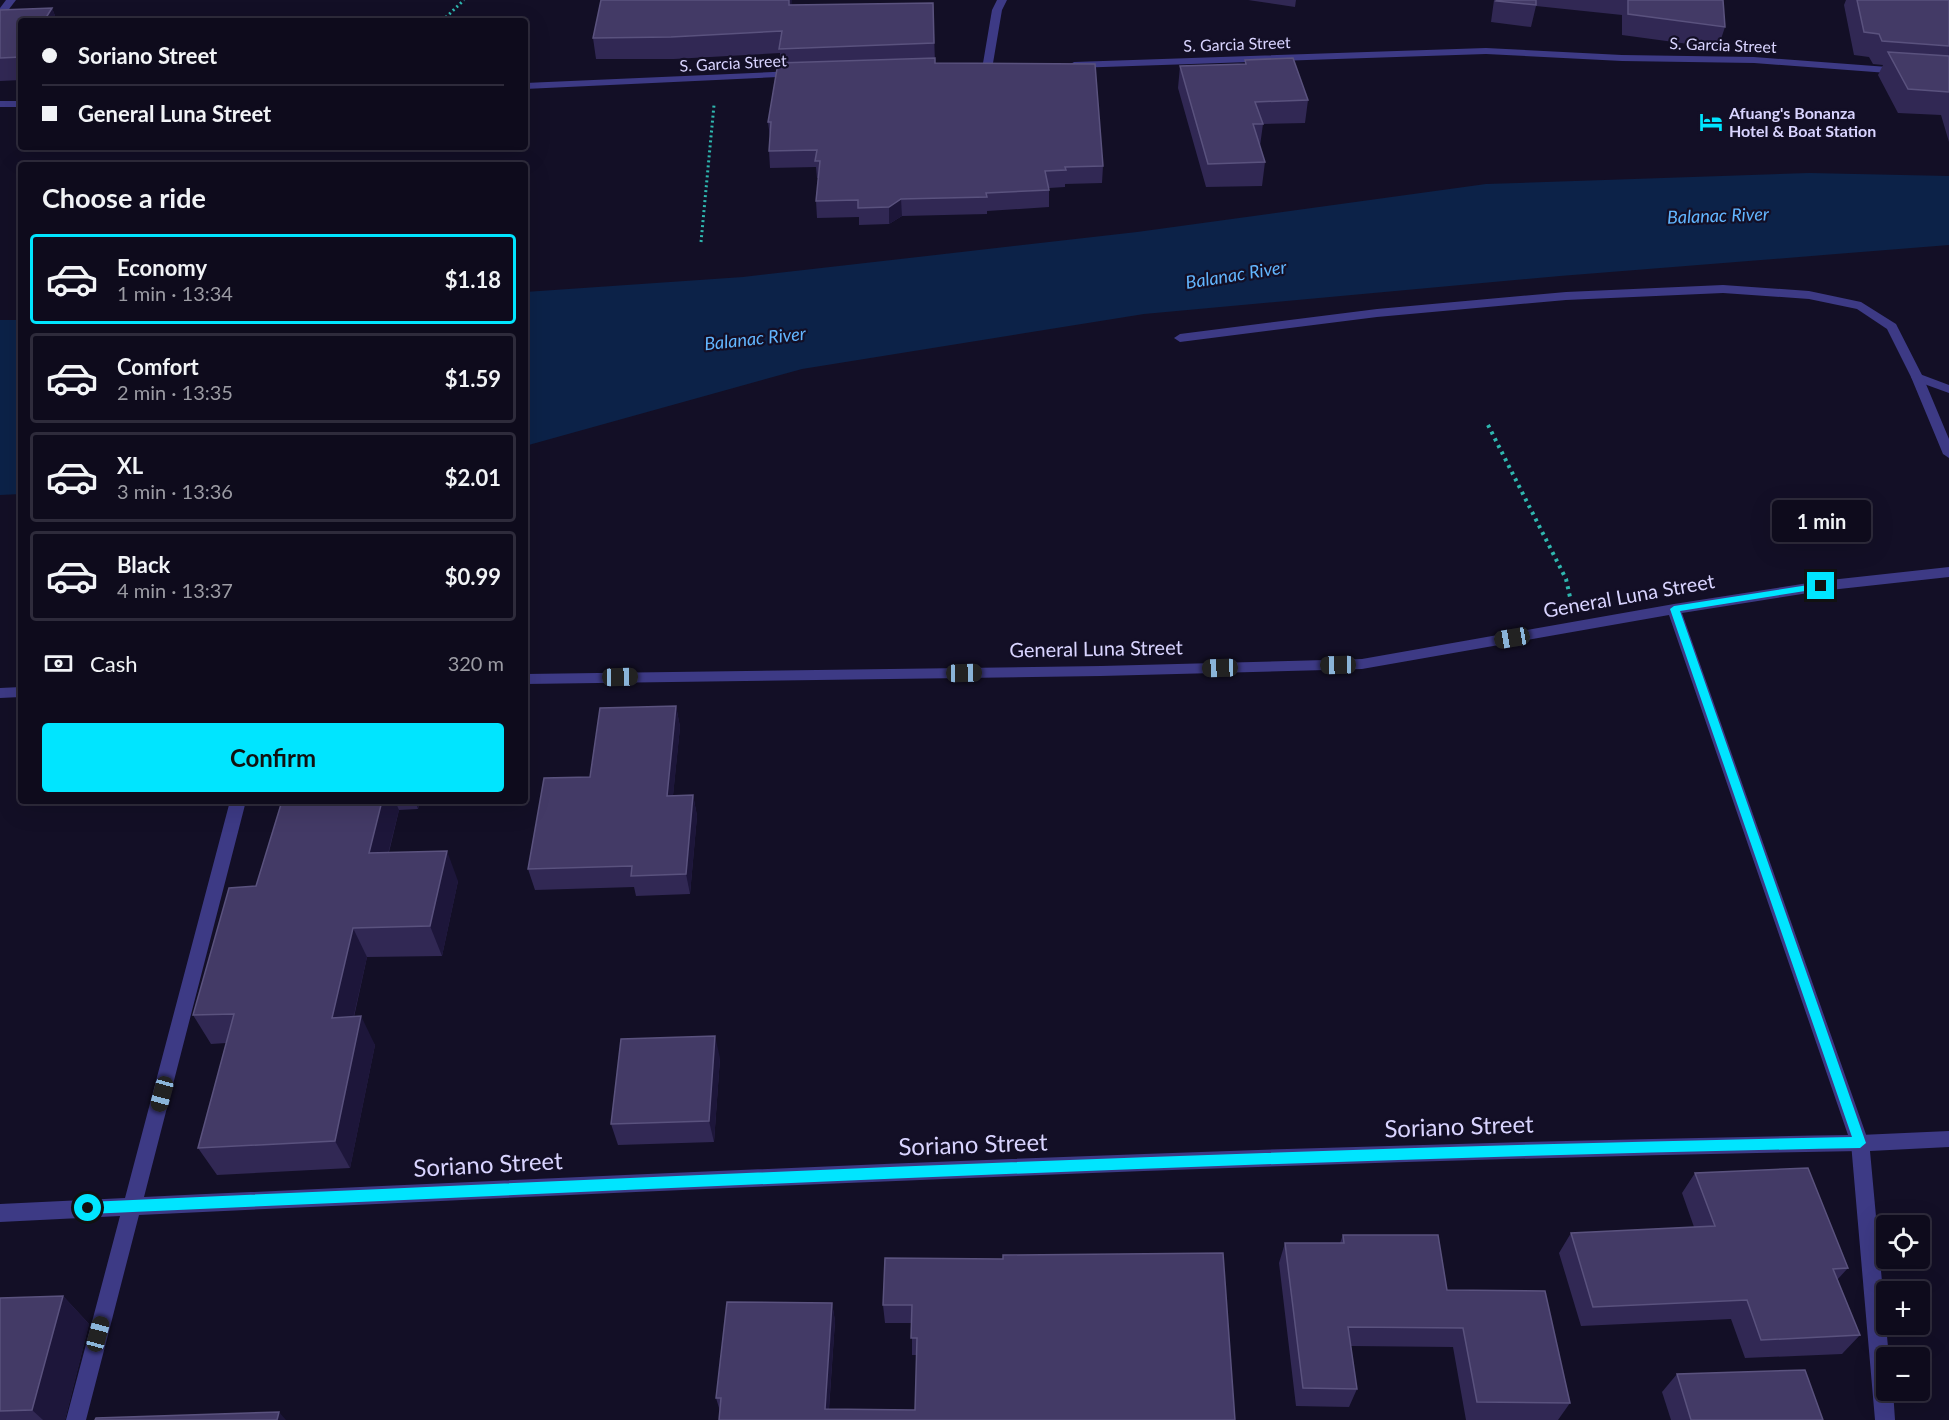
<!DOCTYPE html>
<html lang="en">
<head>
<meta charset="utf-8">
<style>
	body { margin:0; font-family:Lato,sans-serif; background:#1c1929; color:#f1f3f6; height:100vh; display:flex; flex-direction:column; font-size:22px; white-space:nowrap }
	* { box-sizing:border-box; margin:0 }
	p { font-size:20px; color:#9b9ba3 }
	.icon { flex:none; width:33px; height:33px; fill:none; stroke:currentColor; stroke-width:2; stroke-linecap:round; stroke-linejoin:round }
	.map { position:relative; flex:1; overflow:hidden }
	.drawer { position:absolute; left:18px; top:162px; width:510px; height:642px; display:flex; flex-direction:column; background:#0e0b1c; border-radius:6px; box-shadow:0 6px 24px #0002,0 0 0 2px #2e2b3b }
	.drawer>* { flex:none }
	.top-card { position:absolute; left:18px; top:18px; width:510px; height:132px; border-radius:6px; box-shadow:0 6px 24px #0002,0 0 0 2px #2e2b3b; display:grid; align-content:center; height:132px; padding:0 24px; background:#0e0b1c }
	.tools { position:absolute; left:1876px; top:1215px; display:grid; gap:12px }
	.tools a { display:grid; place-items:center; width:54px; height:54px; border-radius:6px; background:#0e0b1c; box-shadow:0 6px 24px #0002,0 0 0 2px #2e2b3b; font-size:30px }
	.end { position:absolute; width:27px; height:27px; margin:-14px; border:8px solid #00e5ff; background:#111; box-shadow:0 0 0 3px #111 }
	.from { border-radius:50% }
	.bubble { position:absolute; height:42px; border-radius:6px; background:#0e0b1c; box-shadow:0 6px 24px #0002,0 0 0 2px #2e2b3b; font-size:20px; font-weight:700; line-height:42px; text-align:center }
	.car { position:absolute; width:18px; height:36px; margin:-18px -9px; border-radius:8px; box-shadow:0 0 4px 2px #0007; background:linear-gradient(#222 24%,#8ab4d8 0 40%,#222 0 76%,#8ab4d8 0 86%,#222 0) }
	.top-card b { display:flex; align-items:center; gap:21px; height:57px; font-size:22px }
	.top-card b+b { border-top:2px solid #2e2b3b }
	.top-card i { width:15px; height:15px; background:#f1f3f6 }
	ul { padding:0; list-style:none }
	li { display:flex; align-items:center; gap:18px; height:90px; margin:0 12px 9px; padding:0 12px; border:3px solid #2e2b3b; border-radius:6px }
	li div { flex:1 }
	li b { display:block; font-size:22px }
	li em { font-style:normal; font-weight:700 }
	li.selected { border-color:#00e5ff }
	li>.icon { width:54px; height:54px; stroke-width:1.5 }
	h2 { padding:0 24px; font-size:27px; line-height:72px }
	.pay { display:flex; align-items:center; gap:15px; height:66px; padding:0 24px; font-size:22px }
	.pay p { margin-inline-start:auto }
	.action { display:flex; gap:12px; margin-top:auto; padding:12px 24px }
	.action a { flex:1; height:69px; border-radius:6px; background:#00e5ff; color:#111; font-size:24px; font-weight:700; line-height:69px; text-align:center }
	.map>svg:first-child { display:block }
	.water { fill:#0c2248 }
	.lines { fill:none; stroke-linecap:round; stroke-linejoin:round }
	.path-far1 { stroke:#2fb8b0; stroke-width:3; stroke-dasharray:2 3; stroke-linecap:butt }
	.path { stroke:#2fb8b0; stroke-width:4; stroke-dasharray:3 4.5; stroke-linecap:butt }
	.service { fill:#3d3a85; fill-rule:evenodd }
	.minor { fill:#3d3a85; fill-rule:evenodd }
	.tertiary { fill:#3d3a85; fill-rule:evenodd }
	.wall { fill:#312854 }
	.shaded-wall { fill:#1d163a }
	.building { fill:#433a66; stroke:#5a527e; stroke-width:1.5 }
	.route { fill:#00e5ff }
	.labels { text-anchor:middle; stroke-width:4.5; stroke-linejoin:round; paint-order:stroke }
	.far-street-label { font-size:16px; fill:#d9d4ff; stroke:#130f26 }
	.far-poi-label { font-size:16px; font-weight:bold; fill:#d9d4ff; stroke:#130f26; text-anchor:start }
	.far-water-label { font-size:18px; font-style:italic; fill:#62b6ff; stroke:#130f26 }
	.street-label { font-size:20px; fill:#d9d4ff; stroke:#130f26 }
	.near-street-label { font-size:24px; fill:#d9d4ff; stroke:#130f26 }
</style>
</head>
<body>
<div class="map">
<svg width="1949" height="1420" viewBox="0 0 1949 1420">
	<rect width="100%" height="100%" fill="#130f26"/>
	<g class="water">
		<polygon points="1809,173 1949,176 1949,245 1560,276 1144,314 802,369 525,446 525,292 743,277 1137,232 1486,184"/>
		<polygon points="0,320 21,320 21,494 0,495"/>
	</g>
	<g class="lines">
		<g class="path-far1">
			<polyline points="442,21 464,0"/>
			<polyline points="701,242 714,105"/>
		</g>
		<polyline class="path" points="1488,425 1566,579 1570,597"/>
		<polygon class="service" points="1917,373 1949,385 1949,393 1913,380 1911,377 1913,374"/>
		<g class="minor">
			<polygon points="6,0 16,0 3,17 0,18 0,8"/>
			<polygon points="997,0 1007,0 1002,10 992,69 987,72 982,69 992,10"/>
			<polygon points="1486,48 1622,55 1754,57 1901,68 1906,71 1901,74 1754,63 1622,61 1486,54 1074,68 1069,65 1074,62"/>
			<polygon points="795,71 800,74 799,76 525,89 525,83"/>
			<rect x="0" y="101" width="21" height="6"/>
			<polygon points="1723,285 1809,291 1861,302 1896,324 1923,377 1949,439 1949,458 1943,454 1911,377 1887,329 1857,309 1809,299 1723,293 1566,300 1377,317 1180,342 1174,338 1180,334 1377,309 1566,292"/>
			<path d="M1949,567v10l-128,14 -139,22 187,530 -2,6 -7,2c-574,10 -1148,37 -1721,64l-53,205h-20l54,-204 -120,6v-18l125,-6 105,-397h16l-102,396c567,-26 1136,-53 1704,-62l-179,-520 -307,54 -261,7 -576,8v-10l576,-8 261,-7 312,-55 147,-23z"/>
			<polygon points="21,687 21,697 0,698 0,688"/>
		</g>
		<polygon class="tertiary" points="1949,1131 1949,1147 1870,1151 1889,1358 1887,1358 1887,1390 1893,1390 1895,1420 1875,1420 1851,1143 1853,1137 1860,1135"/>
	</g>
	<g class="wall">
		<polygon points="1248,0 1296,0 1295,7"/>
		<polygon points="1494,0 1723,0 1725,27 1718,48 1622,35 1622,15 1536,6 1531,27 1491,22"/>
		<polygon points="1846,0 1949,0 1949,142 1941,115 1898,113 1878,75 1883,65 1873,64 1869,57 1854,55 1844,5"/>
		<polygon points="933,3 935,63 1103,166 1102,183 1065,184 1065,187 1049,188 1049,207 987,211 987,214 902,216 889,224 859,225 859,217 817,218 816,201 818,178 817,178 816,167 770,168 769,151 770,137 768,122 780,63 780,53 674,59 596,59 593,38 792,5"/>
		<polygon points="52,8 57,21 21,21 21,80 0,81 0,10"/>
		<polygon points="1245,60 1308,100 1305,123 1263,124 1260,146 1265,162 1262,186 1206,187 1178,88 1180,66 1245,64"/>
		<polygon points="676,706 680,727 673,795 693,795 697,816 690,894 636,896 634,887 535,890 528,869 590,777"/>
		<polygon points="282,801 420,801 418,809 399,810 389,852 458,881 442,956 367,957 354,1017 375,1045 350,1168 217,1175 198,1148 226,1043 211,1044 193,1015 256,886"/>
		<polygon points="720,1058 714,1142 618,1145 611,1124"/>
		<polygon points="1695,1173 1848,1268 1837,1280 1860,1335 1842,1354 1745,1358 1731,1319 1581,1326 1559,1253 1571,1233 1694,1227 1682,1193"/>
		<polygon points="1343,1235 1447,1290 1570,1403 1558,1420 1466,1420 1453,1347 1351,1346 1357,1389 1349,1407 1296,1406 1279,1263 1285,1243 1340,1243"/>
		<polygon points="885,1258 1235,1420 720,1411 716,1398 832,1303 835,1321 829,1409 915,1410 917,1355 912,1355 912,1323 885,1323 883,1305"/>
		<polygon points="63,1296 89,1324 65,1420 0,1420 0,1298"/>
		<polygon points="1677,1374 1823,1420 1671,1420 1662,1392"/>
	</g>
	<g class="shaded-wall">
		<polygon points="789,0 792,0 790,26 789,5"/>
		<polygon points="52,8 57,21 44,21"/>
		<polygon points="901,199 902,216 889,224 889,207"/>
		<polygon points="676,706 680,727 671,816 667,796"/>
		<polygon points="693,795 697,816 690,894 686,874"/>
		<polygon points="382,801 395,801 399,810 381,882 369,853"/>
		<polygon points="415,801 420,801 418,809"/>
		<polygon points="447,851 458,881 442,956 430,926"/>
		<polygon points="353,928 367,957 347,1046 332,1018"/>
		<polygon points="361,1016 375,1045 350,1168 335,1141"/>
		<polygon points="715,1036 720,1058 714,1142 709,1121"/>
		<polygon points="63,1296 89,1324 65,1420 43,1420 32,1410"/>
		<polygon points="832,1303 835,1321 828,1420 825,1409"/>
		<polygon points="279,1412 286,1420 277,1420"/>
	</g>
	<g class="building">
		<polygon points="601,0 789,0 789,5 933,3 934,43 779,49 782,31 671,37 593,38"/>
		<polygon points="1497,0 1536,0 1536,5 1496,1"/>
		<polygon points="1628,0 1723,0 1725,27 1628,14"/>
		<polygon points="1857,0 1949,0 1949,46 1882,41 1879,34 1864,32"/>
		<polygon points="52,8 44,21 21,21 21,57 0,58 0,10"/>
		<polygon points="1888,52 1949,56 1949,92 1908,89"/>
		<polygon points="935,58 935,63 1095,64 1103,166 1065,167 1066,170 1045,171 1049,190 986,193 987,197 901,199 889,207 858,208 858,200 816,201 820,161 815,161 817,150 769,151 771,122 768,122 778,63"/>
		<polygon points="1293,58 1308,100 1255,102 1263,124 1253,124 1265,162 1208,164 1180,66 1246,64 1245,60"/>
		<polygon points="676,706 667,796 693,795 686,874 631,876 632,866 528,869 544,778 590,777 600,708"/>
		<polygon points="282,801 382,801 369,853 447,851 430,926 353,928 332,1018 361,1016 335,1141 198,1148 234,1014 193,1015 229,888 256,886"/>
		<polygon points="715,1036 709,1121 611,1124 621,1039"/>
		<polygon points="1808,1168 1848,1268 1833,1269 1860,1335 1761,1340 1747,1300 1593,1307 1571,1233 1715,1226 1695,1173"/>
		<polygon points="1343,1235 1438,1235 1447,1290 1545,1291 1570,1403 1477,1402 1463,1328 1348,1327 1357,1389 1303,1388 1285,1243 1344,1243"/>
		<polygon points="1223,1253 1235,1420 719,1420 721,1398 716,1398 727,1302 832,1303 825,1409 915,1410 917,1338 911,1338 912,1305 883,1305 885,1258 1003,1259 1003,1255"/>
		<polygon points="63,1296 32,1410 0,1411 0,1298"/>
		<polygon points="1805,1370 1823,1420 1691,1420 1677,1374"/>
		<polygon points="279,1412 277,1420 95,1420 96,1418"/>
	</g>
	<path class="route" d="M1821,583l3,1v4l-144,23 186,532 -6,5c-591,11 -1182,40 -1772,66l-6,-6 6,-6c588,-26 1176,-54 1764,-65l-182,-528 4,-3z"/>
	<defs>
		<g id="hotel-bare" transform="scale(1.8)"><path d="M-6-4.5h1.5V1H6V5H4.5V3h-9V5H-6ZM-4 0a1.8 1.8 0 1 1 3.6 0ZM.5 0V-2.5h3Q6-2.5 6 0Z" fill="#00e5ff" stroke="#130f26" stroke-width="2.5" paint-order="stroke"/></g>
	</defs>
	<g fill-rule="evenodd">
		<use href="#hotel-bare" x="1711" y="122"/>
	</g>
	<g class="labels">
		<g class="far-street-label">
			<text transform="translate(1237 44) rotate(-2)" y="6">S. Garcia Street</text>
			<text transform="translate(1723 45) rotate(2)" y="6">S. Garcia Street</text>
			<text transform="translate(733 63) rotate(-3)" y="6">S. Garcia Street</text>
		</g>
		<g class="far-poi-label">
			<text x="1729" y="119">Afuang's Bonanza<tspan x="1729" dy="18">Hotel &amp; Boat Station</tspan></text>
		</g>
		<g class="far-water-label">
			<text transform="translate(1718 216) rotate(-2)" y="6">Balanac River</text>
			<text transform="translate(1236 275) rotate(-9)" y="6">Balanac River</text>
			<text transform="translate(755 339) rotate(-6)" y="6">Balanac River</text>
		</g>
		<g class="street-label">
			<text transform="translate(1629 596) rotate(-10)" y="7">General Luna Street</text>
			<text transform="translate(1096 649) rotate(-1)" y="7">General Luna Street</text>
		</g>
		<g class="near-street-label">
			<text transform="translate(1459 1127) rotate(-2)" y="8">Soriano Street</text>
			<text transform="translate(973 1145) rotate(-2)" y="8">Soriano Street</text>
			<text transform="translate(488 1165) rotate(-3)" y="8">Soriano Street</text>
		</g>
	</g>
</svg>
<div class="tools">
<a><svg class="icon" aria-label="locate" viewBox="0 0 24 24"><circle cx="12" cy="12" r="6"/><path d="M12 2v4M12 18v4M2 12h4M18 12h4"/></svg></a>
<a>+</a>
<a>−</a>
</div>
<i class="end from" style="left:88px;top:1208px"></i>
<i class="end" style="left:1821px;top:586px"></i>
<div class="bubble" style="left:1772px;top:500px;width:99px">1 min</div>
<i class="car" style="left:1512px;top:638px;rotate:260deg"></i>
<i class="car" style="left:1338px;top:665px;rotate:269deg"></i>
<i class="car" style="left:1220px;top:668px;rotate:268deg"></i>
<i class="car" style="left:964px;top:673px;rotate:89deg"></i>
<i class="car" style="left:620px;top:677px;rotate:89deg"></i>
<i class="car" style="left:162px;top:1094px;rotate:195deg"></i>
<i class="car" style="left:98px;top:1334px;rotate:15deg"></i>
<div class="top-card">
<b><i class="from"></i>Soriano Street</b>
<b><i></i>General Luna Street</b>
</div>
<section class="drawer">
<h2>Choose a ride</h2>
<ul>
<li class="selected"><svg class="icon" aria-label="car" viewBox="0 0 24 24"><path d="M5 17H2v-5l4-1 3-4h7l3 4 3 1v5h-3M9 17h6M6 11h13"/><circle cx="7" cy="17" r="2"/><circle cx="17" cy="17" r="2"/></svg><div><b>Economy</b><p>1 min · 13:34</p></div><em>$1.18</em></li>
<li><svg class="icon" aria-label="car" viewBox="0 0 24 24"><path d="M5 17H2v-5l4-1 3-4h7l3 4 3 1v5h-3M9 17h6M6 11h13"/><circle cx="7" cy="17" r="2"/><circle cx="17" cy="17" r="2"/></svg><div><b>Comfort</b><p>2 min · 13:35</p></div><em>$1.59</em></li>
<li><svg class="icon" aria-label="car" viewBox="0 0 24 24"><path d="M5 17H2v-5l4-1 3-4h7l3 4 3 1v5h-3M9 17h6M6 11h13"/><circle cx="7" cy="17" r="2"/><circle cx="17" cy="17" r="2"/></svg><div><b>XL</b><p>3 min · 13:36</p></div><em>$2.01</em></li>
<li><svg class="icon" aria-label="car" viewBox="0 0 24 24"><path d="M5 17H2v-5l4-1 3-4h7l3 4 3 1v5h-3M9 17h6M6 11h13"/><circle cx="7" cy="17" r="2"/><circle cx="17" cy="17" r="2"/></svg><div><b>Black</b><p>4 min · 13:37</p></div><em>$0.99</em></li>
</ul>
<div class="pay"><svg class="icon" aria-label="cash" viewBox="0 0 24 24"><path d="M3 7h18v10H3z"/><circle cx="12" cy="12" r="2"/></svg>Cash<p>320 m</p></div>
<div class="action"><a>Confirm</a></div>
</section>
</div>
</body>
</html>
